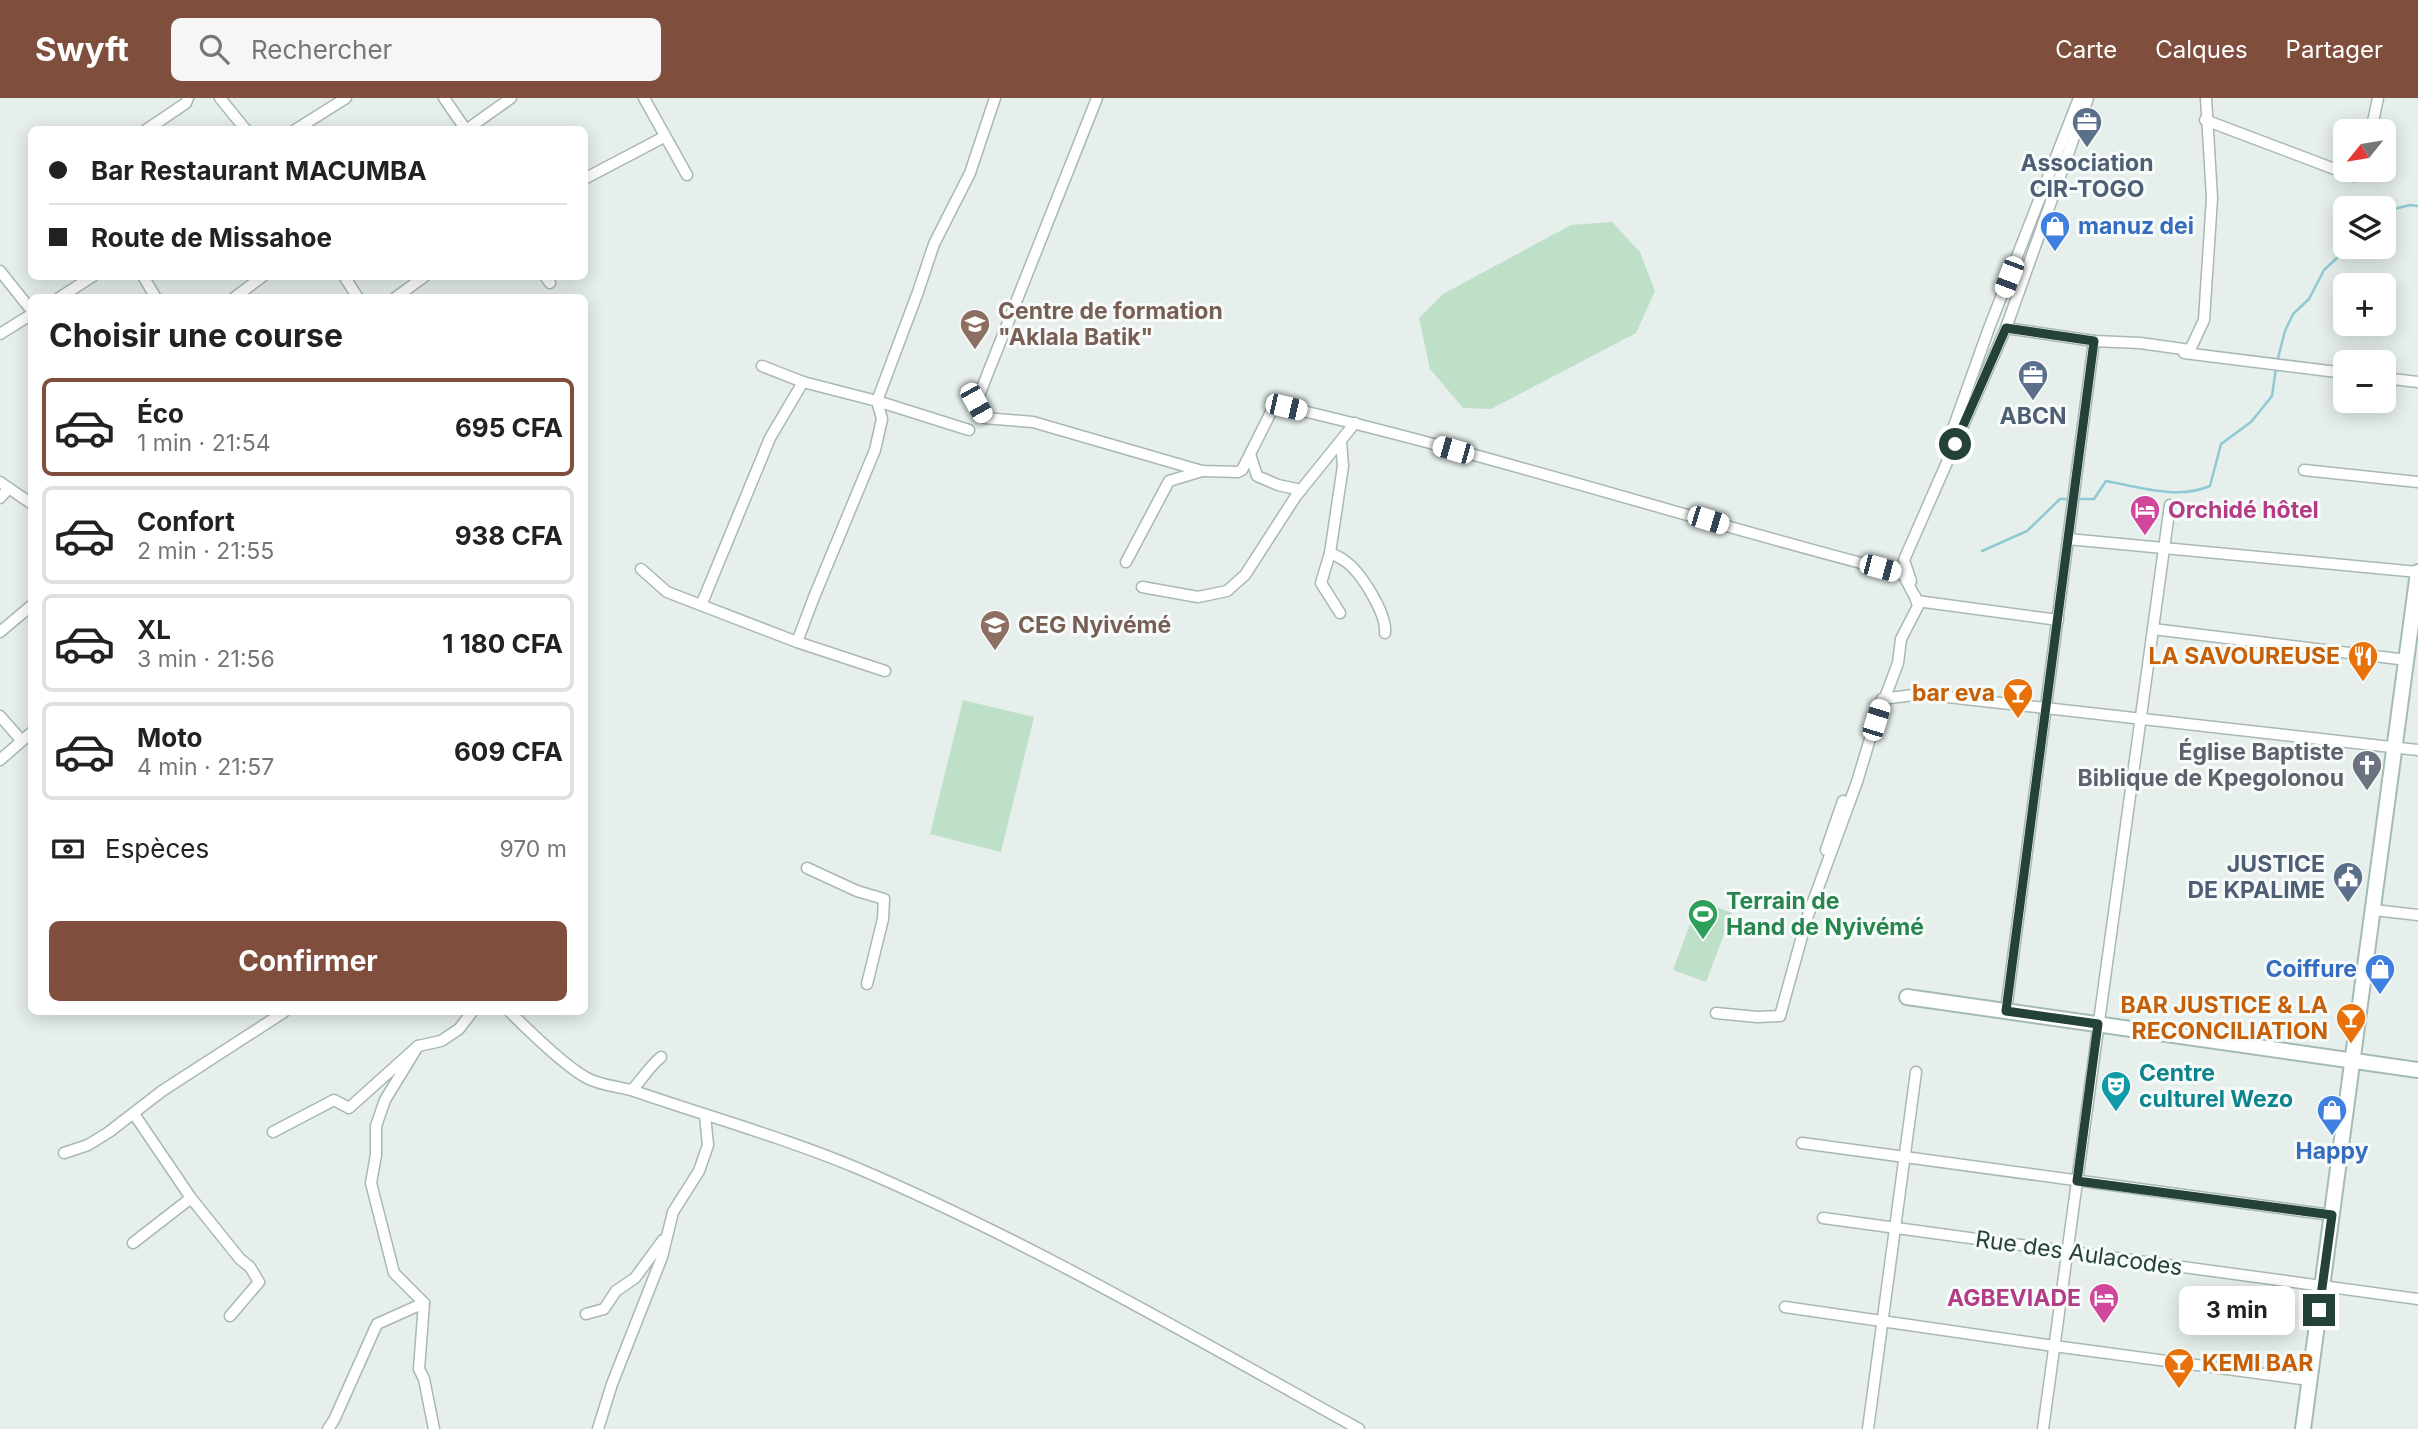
<!DOCTYPE html>
<html lang="fr">
<head>
<meta charset="utf-8">
<style>
	body { margin:0; font-family:Inter,sans-serif; background:#f6f6f6; color:#222; height:100vh; display:flex; flex-direction:column; font-size:26px; white-space:nowrap }
	* { box-sizing:border-box; margin:0 }
	p { font-size:23px; color:#767676 }
	.icon { flex:none; width:38px; height:38px; fill:none; stroke:currentColor; stroke-width:2; stroke-linecap:round; stroke-linejoin:round }
	.map { position:relative; flex:1; overflow:hidden }
	.drawer { position:absolute; left:28px; top:196px; width:560px; height:721px; display:flex; flex-direction:column; background:#fff; border-radius:10px; box-shadow:0 4px 18px #0003 }
	.drawer>* { flex:none }
	.hud { position:absolute; left:28px; top:28px; width:560px; height:154px; border-radius:10px; box-shadow:0 4px 18px #0003; display:grid; align-content:center; height:154px; padding:0 21px; background:#fff }
	.needle { width:46px; rotate:240deg }
	.buttons { position:absolute; left:2333px; top:21px; display:grid; gap:14px }
	.buttons a { display:grid; place-items:center; width:63px; height:63px; border-radius:10px; background:#fff; box-shadow:0 4px 18px #0003; font-size:35px }
	.end { position:absolute; width:32px; height:32px; margin:-16px; border:9px solid #24423a; background:#fff; box-shadow:0 0 0 4px #fff }
	.from { border-radius:50% }
	.bubble { position:absolute; height:49px; border-radius:10px; background:#fff; box-shadow:0 4px 18px #0003; font-size:23px; font-weight:700; line-height:49px; text-align:center }
	.car { position:absolute; width:21px; height:42px; margin:-21px -10px; border-radius:9px; box-shadow:0 0 5px 2px #0007; background:linear-gradient(#fff 24%,#345 0 40%,#fff 0 76%,#345 0 86%,#fff 0) }
	.hud b { display:flex; align-items:center; gap:24px; height:66px; font-size:26px }
	.hud b+b { border-top:2px solid #e0e0e0 }
	.hud i { width:18px; height:18px; background:#222 }
	ul { padding:0; list-style:none }
	li { display:flex; align-items:center; gap:21px; height:98px; margin:0 14px 10px; padding:0 7px; border:4px solid #e0e0e0; border-radius:10px }
	li div { flex:1 }
	li b { display:block; font-size:26px }
	li em { font-style:normal; font-weight:700 }
	li.on { border-color:#804e3d }
	li>.icon { width:63px; height:63px; stroke-width:1.5 }
	h2 { padding:0 21px; font-size:32px; line-height:84px }
	.pay { display:flex; align-items:center; gap:18px; height:77px; padding:0 21px; font-size:26px }
	.pay p { margin-inline-start:auto }
	.cta { display:flex; gap:14px; margin-top:auto; padding:14px 21px }
	.cta a { flex:1; height:80px; border-radius:10px; background:#804e3d; color:#fff; font-size:28px; font-weight:700; line-height:80px; text-align:center }
	header { display:flex; align-items:center; gap:42px; box-sizing:border-box; height:98px; padding:0 35px; background:#804e3d; color:#fff }
	header strong { font-size:33px }
	nav { display:flex; gap:38px; margin-inline-start:auto; font-size:24px }
	.search { width:490px; height:63px; background:#f6f6f6; display:flex; align-items:center; gap:18px; box-sizing:border-box; padding:0 24px; border-radius:10px; color:#767676; font-size:26px }
	.map>svg:first-child { display:block }
	.green { fill:#bfe0c8 }
	.lines { fill:none; stroke-linecap:round; stroke-linejoin:round }
	.stream { stroke:#8ec9d4; stroke-width:2.5 }
	.street-casing { stroke:#a8b8b2; stroke-width:13 }
	.secondary-casing { stroke:#a4bbb3; stroke-width:18 }
	.street { stroke:#fff; stroke-width:10 }
	.secondary { stroke:#fff; stroke-width:14 }
	.route { stroke:#24423a; stroke-width:9 }
	.labels { text-anchor:middle; stroke-width:6; stroke-linejoin:round; paint-order:stroke }
	.service-label { font-size:23px; font-weight:bold; fill:#4e5e75; stroke:#f7fbf9 }
	.shop-label { font-size:23px; font-weight:bold; fill:#366cbe; stroke:#f7fbf9; text-anchor:start }
	.education-label { font-size:23px; font-weight:bold; fill:#785e54; stroke:#f7fbf9; text-anchor:start }
	.hotel-label { font-size:23px; font-weight:bold; fill:#b23c85; stroke:#f7fbf9; text-anchor:start }
	.food-label { font-size:23px; font-weight:bold; fill:#c56008; stroke:#f7fbf9; text-anchor:end }
	.worship-label { font-size:23px; font-weight:bold; fill:#5b616d; stroke:#f7fbf9; text-anchor:end }
	.leisure-label { font-size:23px; font-weight:bold; fill:#27864d; stroke:#f7fbf9; text-anchor:start }
	.culture-label { font-size:23px; font-weight:bold; fill:#0d838f; stroke:#f7fbf9; text-anchor:start }
	.street-label { font-size:23px; fill:#24423a; stroke:#f7fbf9 }
</style>
</head>
<body>
<header>
<strong>Swyft</strong>
<div class="search"><svg class="icon" aria-label="search" viewBox="0 0 24 24"><circle cx="10" cy="10" r="6"/><path d="M15 15l6 6"/></svg>Rechercher</div>
<nav><a>Carte</a><a>Calques</a><a>Partager</a></nav>
</header>
<div class="map">
<svg width="2418" height="1331" viewBox="0 0 2418 1331">
	<rect width="100%" height="100%" fill="#e6efeb"/>
	<g class="green">
		<polygon points="1612,124 1640,154 1655,193 1636,235 1491,311 1463,310 1430,271 1419,220 1443,196 1571,127"/>
		<polygon points="963,602 1034,619 1001,754 930,736"/>
		<polygon points="1699,802 1732,815 1706,884 1673,872"/>
	</g>
	<g class="lines">
		<g class="stream">
			<polyline points="2384,117 2386,113 2410,107 2418,108"/>
			<polyline points="2277,264 2285,233 2293,216 2309,201 2324,172 2338,159 2353,149"/>
			<path d="M2076,401h18l12,-18c33,6 72,19 104,5l11,-42 30,-22 21,-26 4,-28"/>
			<polyline points="1982,453 2027,433 2060,401 2070,401"/>
		</g>
		<g class="street-casing">
			<g id="street">
				<polyline points="220,0 246,32"/>
				<polyline points="444,0 466,32"/>
				<polyline points="644,0 687,77"/>
				<path d="M1097,0l-121,305 8,15 49,4 169,49 36,1 4,-2 30,-60 6,-4 8,1c207,48 410,114 617,167l14,27 141,19"/>
				<polyline points="2205,22 2353,78 2360,77 2363,72"/>
				<polyline points="146,32 186,5 188,0"/>
				<polyline points="295,32 346,0"/>
				<polyline points="466,32 511,0"/>
				<polyline points="2371,33 2378,0"/>
				<polyline points="584,81 664,39"/>
				<polyline points="0,173 32,213"/>
				<polyline points="143,178 156,200"/>
				<polyline points="344,178 358,200"/>
				<polyline points="545,178 550,185"/>
				<polyline points="59,200 93,178"/>
				<polyline points="234,200 263,178"/>
				<polyline points="395,200 425,178"/>
				<polyline points="2006,230 2094,243 2140,245 2190,252 2204,222 2212,100 2206,0"/>
				<polyline points="0,236 32,216"/>
				<polyline points="2184,255 2345,275"/>
				<polyline points="762,268 803,284 877,303 969,332"/>
				<polyline points="2384,280 2418,284"/>
				<path d="M1341,344l2,24 -13,87c5,2 11,5 15,8 16,11 42,53 40,72"/>
				<polyline points="1945,353 1989,230 2079,0"/>
				<polyline points="1250,356 1257,378 1278,387 1301,392"/>
				<polyline points="2304,372 2418,384"/>
				<polyline points="0,384 32,406"/>
				<polyline points="0,400 9,390"/>
				<polyline points="2068,441 2418,474"/>
				<polyline points="1330,455 1321,485 1340,515"/>
				<polyline points="1126,464 1169,383 1202,373"/>
				<polyline points="641,471 667,494 797,544 885,573"/>
				<polyline points="1911,483 1904,462 2006,230 2088,0"/>
				<polyline points="1142,489 1198,499 1227,493 1245,477 1296,398 1355,325"/>
				<polyline points="702,505 770,340 803,284"/>
				<polyline points="2153,531 2407,562"/>
				<polyline points="0,534 32,507"/>
				<polyline points="797,544 814,499 875,352 882,321 877,303 918,194 934,146 970,75 995,0"/>
				<polyline points="1883,605 1898,565 1901,541 1918,508 1915,498"/>
				<polyline points="0,618 21,642"/>
				<polyline points="0,662 32,634"/>
				<polyline points="1826,752 1843,703"/>
				<polyline points="807,770 857,793 884,801 883,821 867,886"/>
				<polyline points="2374,812 2418,817"/>
				<polyline points="2006,913 2094,243"/>
				<path d="M510,914c17,17 60,59 81,68 14,6 31,7 46,12 73,25 148,46 220,76 174,74 337,170 502,261"/>
				<polyline points="1716,915 1757,919 1780,918 1807,820 1857,684 1882,601 1921,596 2418,652"/>
				<path d="M632,992c11,-12 17,-23 29,-33"/>
				<polyline points="273,1034 334,1002 349,1010 418,948 441,943 459,931 472,914"/>
				<polyline points="1802,1045 2331,1117"/>
				<polyline points="64,1055 88,1047 109,1034 162,993 284,914"/>
				<polyline points="191,1100 240,1161 250,1169 259,1184 230,1218"/>
				<polyline points="1823,1120 2418,1201"/>
				<polyline points="133,1145 191,1100 134,1016"/>
				<polyline points="424,1205 419,1271 424,1281 434,1331"/>
				<polyline points="1785,1209 2054,1248 2309,1282"/>
				<polyline points="586,1216 604,1211 616,1193 635,1180 663,1142"/>
				<polyline points="328,1331 334,1322 377,1226 424,1205 394,1175 371,1085 376,1057 376,1028 385,1002 418,948"/>
				<polyline points="598,1331 612,1286 662,1159 673,1114 699,1073 708,1047 705,1017"/>
				<polyline points="1868,1331 1916,974"/>
				<polyline points="2043,1331 2170,407"/>
			</g>
		</g>
		<g class="secondary-casing">
			<g id="secondary">
				<polyline points="1907,899 2418,972"/>
				<polyline points="2303,1331 2418,474"/>
			</g>
		</g>
		<use href="#street" class="street"/>
		<use href="#secondary" class="secondary"/>
	</g>
	<g class="lines">
		<polyline class="route" points="1955,346 2006,230 2094,243 2006,913 2098,926 2077,1083 2332,1117 2319,1212"/>
	</g>
	<defs>
		<g id="office-pin" transform="scale(1.575)"><path d="M0 17L-7.5 6A9.5 9.5 0 1 1 7.5 6Z" fill="#5c6f8a" stroke="#f7fbf9"/><path d="M-6-3h4V-5.5h4V-3h4V5H-6ZM-1-4.5V-3h2v-1.5ZM-6 0V1H6V0Z" fill="#fff"/></g>
		<g id="shop-pin" transform="scale(1.575)"><path d="M0 17L-7.5 6A9.5 9.5 0 1 1 7.5 6Z" fill="#3f7fe0" stroke="#f7fbf9"/><path d="M-5-2.5h2.3a2.7 3.5 0 0 1 5.4 0H5L5.5 6h-11ZM-1.5-2.5h3a1.5 2.3 0 0 0-3 0Z" fill="#fff"/></g>
		<g id="school-pin" transform="scale(1.575)"><path d="M0 17L-7.5 6A9.5 9.5 0 1 1 7.5 6Z" fill="#8d6e63" stroke="#f7fbf9"/><path d="M0-5L7-2L0 1L-7-2ZM-4 1L0 2.5L4 1V4Q0 6-4 4Z" fill="#fff"/></g>
		<g id="hotel-pin" transform="scale(1.575)"><path d="M0 17L-7.5 6A9.5 9.5 0 1 1 7.5 6Z" fill="#d1479c" stroke="#f7fbf9"/><path d="M-6-4.5h1.5V1H6V5H4.5V3h-9V5H-6ZM-4 0a1.8 1.8 0 1 1 3.6 0ZM.5 0V-2.5h3Q6-2.5 6 0Z" fill="#fff"/></g>
		<g id="restaurant-pin" transform="scale(1.575)"><path d="M0 17L-7.5 6A9.5 9.5 0 1 1 7.5 6Z" fill="#e8710a" stroke="#f7fbf9"/><path d="M-5-6h1v4h1v-4h1v4h1v-4h1v5L-1.5 .5V6h-2V.5L-5-1ZM5-6V6H3V1.5H1.5Q1.5-4 5-6Z" fill="#fff"/></g>
		<g id="bar-pin" transform="scale(1.575)"><path d="M0 17L-7.5 6A9.5 9.5 0 1 1 7.5 6Z" fill="#e8710a" stroke="#f7fbf9"/><path d="M-6-5H6L.8 .8V4.5H3.5V6h-7V4.5H-.8V.8Z" fill="#fff"/></g>
		<g id="church-pin" transform="scale(1.575)"><path d="M0 17L-7.5 6A9.5 9.5 0 1 1 7.5 6Z" fill="#6b7280" stroke="#f7fbf9"/><path d="M-1.2-6h2.4v3.5h3.3v2.4h-3.3V6h-2.4V-.1h-3.3v-2.4h3.3Z" fill="#fff"/></g>
		<g id="civic-pin" transform="scale(1.575)"><path d="M0 17L-7.5 6A9.5 9.5 0 1 1 7.5 6Z" fill="#5c6f8a" stroke="#f7fbf9"/><path d="M-.6-6.5H3V-4.5H.6V-3L4-1V1h2V6H-6V1h2V-1L-.6-3ZM-1.2 2.5V6h2.4V2.5Z" fill="#fff"/></g>
		<g id="stadium-pin" transform="scale(1.575)"><path d="M0 17L-7.5 6A9.5 9.5 0 1 1 7.5 6Z" fill="#2e9e5b" stroke="#f7fbf9"/><path d="M0-5a6.5 5 0 1 0 0 10a6.5 5 0 1 0 0-10ZM-3.5-1.8h7v3.6h-7Z" fill="#fff"/></g>
		<g id="theatre-pin" transform="scale(1.575)"><path d="M0 17L-7.5 6A9.5 9.5 0 1 1 7.5 6Z" fill="#0f9aa8" stroke="#f7fbf9"/><path d="M-5-5.5Q0-4 5-5.5V0Q5 5 0 6Q-5 5-5 0ZM-3.3-2.5H-1v1.5H-3.3ZM1-2.5H3.3v1.5H1ZM-2.8 1Q0 5.5 2.8 1Z" fill="#fff"/></g>
	</defs>
	<g fill-rule="evenodd">
		<use href="#office-pin" x="2087" y="24"/>
		<use href="#shop-pin" x="2055" y="128"/>
		<use href="#school-pin" x="975" y="226"/>
		<use href="#office-pin" x="2033" y="277"/>
		<use href="#hotel-pin" x="2145" y="412"/>
		<use href="#school-pin" x="995" y="527"/>
		<use href="#restaurant-pin" x="2363" y="558"/>
		<use href="#bar-pin" x="2018" y="595"/>
		<use href="#church-pin" x="2367" y="667"/>
		<use href="#civic-pin" x="2348" y="779"/>
		<use href="#stadium-pin" x="1703" y="816"/>
		<use href="#shop-pin" x="2380" y="871"/>
		<use href="#bar-pin" x="2351" y="920"/>
		<use href="#theatre-pin" x="2116" y="988"/>
		<use href="#shop-pin" x="2332" y="1012"/>
		<use href="#hotel-pin" x="2104" y="1200"/>
		<use href="#bar-pin" x="2179" y="1265"/>
	</g>
	<g class="labels">
		<g class="service-label">
			<text x="2087" y="73">Association<tspan x="2087" dy="26">CIR-TOGO</tspan></text>
			<text x="2033" y="326">ABCN</text>
			<text x="2325" y="774" text-anchor="end">JUSTICE<tspan x="2325" dy="26">DE KPALIME</tspan></text>
		</g>
		<g class="shop-label">
			<text x="2078" y="136">manuz dei</text>
			<text x="2357" y="879" text-anchor="end">Coiffure</text>
			<text x="2332" y="1061" text-anchor="middle">Happy</text>
		</g>
		<g class="education-label">
			<text x="998" y="221">Centre de formation<tspan x="998" dy="26">"Aklala Batik"</tspan></text>
			<text x="1018" y="535">CEG Nyivémé</text>
		</g>
		<g class="hotel-label">
			<text x="2168" y="420">Orchidé hôtel</text>
			<text x="2081" y="1208" text-anchor="end">AGBEVIADE</text>
		</g>
		<g class="food-label">
			<text x="2340" y="566">LA SAVOUREUSE</text>
			<text x="1995" y="603">bar eva</text>
			<text x="2328" y="915">BAR JUSTICE &amp; LA<tspan x="2328" dy="26">RECONCILIATION</tspan></text>
			<text x="2202" y="1273" text-anchor="start">KEMI BAR</text>
		</g>
		<g class="worship-label">
			<text x="2344" y="662">Église Baptiste<tspan x="2344" dy="26">Biblique de Kpegolonou</tspan></text>
		</g>
		<g class="leisure-label">
			<text x="1726" y="811">Terrain de<tspan x="1726" dy="26">Hand de Nyivémé</tspan></text>
		</g>
		<g class="culture-label">
			<text x="2139" y="983">Centre<tspan x="2139" dy="26">culturel Wezo</tspan></text>
		</g>
		<g class="street-label">
			<text transform="translate(2079 1155) rotate(8)" y="8">Rue des Aulacodes</text>
		</g>
	</g>
</svg>
<div class="buttons">
<a><svg class="needle" viewBox="-14 -14 28 28"><path d="M0-13l5 13h-10z" fill="#e53935"/><path d="M0 13l5-13h-10z" fill="#767676"/></svg></a>
<a><svg class="icon" aria-label="layers" viewBox="0 0 24 24"><path d="M12 4l9 5-9 5-9-5zM3 14l9 5 9-5"/></svg></a>
<a>+</a>
<a>−</a>
</div>
<i class="end from" style="left:1955px;top:346px"></i>
<i class="end" style="left:2319px;top:1212px"></i>
<div class="bubble" style="left:2179px;top:1188px;width:116px">3 min</div>
<i class="car" style="left:2009px;top:179px;rotate:201deg"></i>
<i class="car" style="left:976px;top:305px;rotate:151deg"></i>
<i class="car" style="left:1286px;top:309px;rotate:103deg"></i>
<i class="car" style="left:1453px;top:352px;rotate:286deg"></i>
<i class="car" style="left:1708px;top:422px;rotate:107deg"></i>
<i class="car" style="left:1880px;top:470px;rotate:105deg"></i>
<i class="car" style="left:1876px;top:622px;rotate:17deg"></i>
<div class="hud">
<b><i class="from"></i>Bar Restaurant MACUMBA</b>
<b><i></i>Route de Missahoe</b>
</div>
<section class="drawer">
<h2>Choisir une course</h2>
<ul>
<li class="on"><svg class="icon" aria-label="car" viewBox="0 0 24 24"><path d="M5 17H2v-5l4-1 3-4h7l3 4 3 1v5h-3M9 17h6M6 11h13"/><circle cx="7" cy="17" r="2"/><circle cx="17" cy="17" r="2"/></svg><div><b>Éco</b><p>1 min · 21:54</p></div><em>695 CFA</em></li>
<li><svg class="icon" aria-label="car" viewBox="0 0 24 24"><path d="M5 17H2v-5l4-1 3-4h7l3 4 3 1v5h-3M9 17h6M6 11h13"/><circle cx="7" cy="17" r="2"/><circle cx="17" cy="17" r="2"/></svg><div><b>Confort</b><p>2 min · 21:55</p></div><em>938 CFA</em></li>
<li><svg class="icon" aria-label="car" viewBox="0 0 24 24"><path d="M5 17H2v-5l4-1 3-4h7l3 4 3 1v5h-3M9 17h6M6 11h13"/><circle cx="7" cy="17" r="2"/><circle cx="17" cy="17" r="2"/></svg><div><b>XL</b><p>3 min · 21:56</p></div><em>1 180 CFA</em></li>
<li><svg class="icon" aria-label="car" viewBox="0 0 24 24"><path d="M5 17H2v-5l4-1 3-4h7l3 4 3 1v5h-3M9 17h6M6 11h13"/><circle cx="7" cy="17" r="2"/><circle cx="17" cy="17" r="2"/></svg><div><b>Moto</b><p>4 min · 21:57</p></div><em>609 CFA</em></li>
</ul>
<div class="pay"><svg class="icon" aria-label="cash" viewBox="0 0 24 24"><path d="M3 7h18v10H3z"/><circle cx="12" cy="12" r="2"/></svg>Espèces<p>970 m</p></div>
<div class="cta"><a>Confirmer</a></div>
</section>
</div>
</body>
</html>
